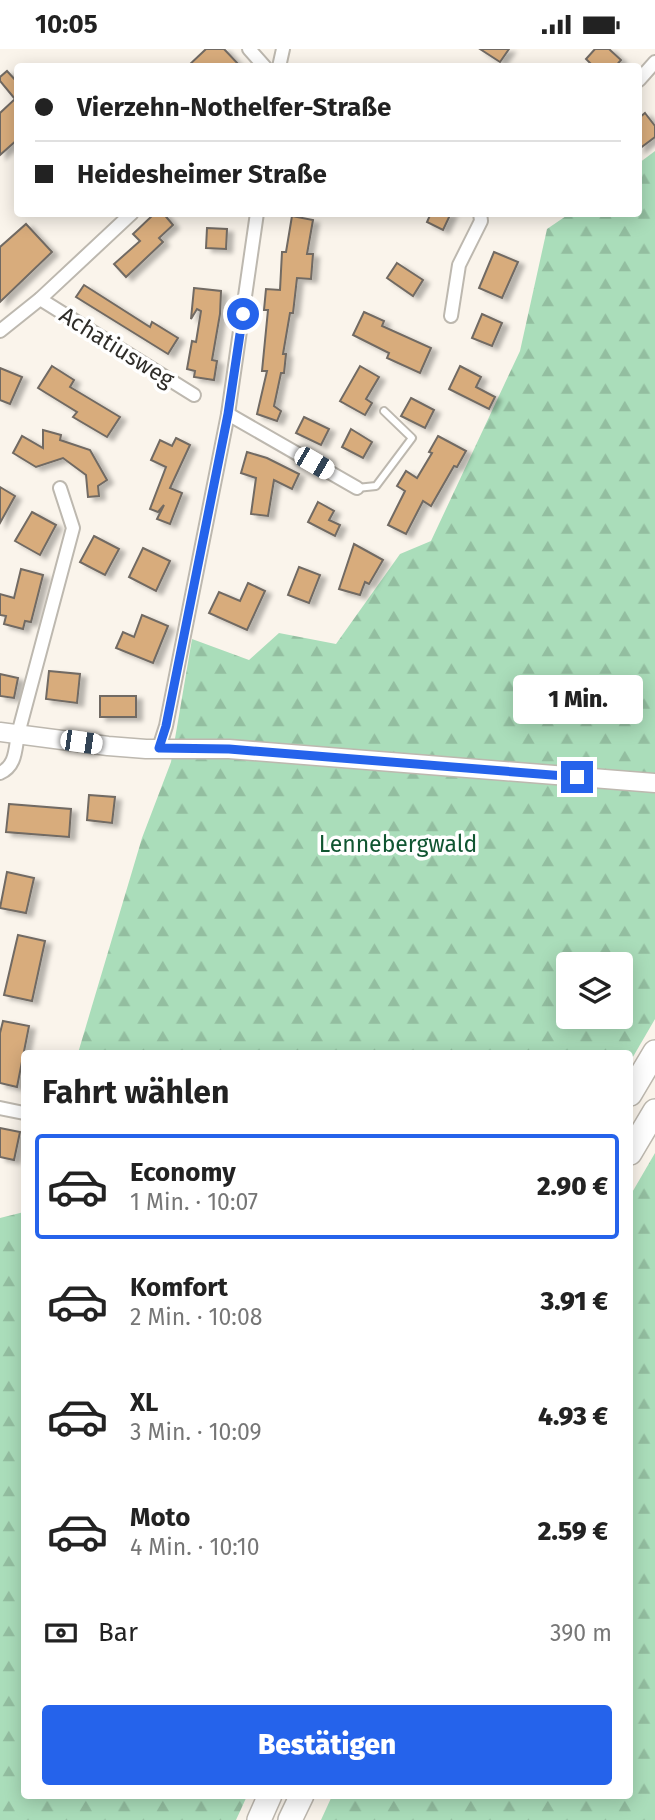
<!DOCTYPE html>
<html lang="de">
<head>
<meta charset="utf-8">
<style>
	body { margin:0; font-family:"Fira Sans",sans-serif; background:#f2f2f2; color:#222; height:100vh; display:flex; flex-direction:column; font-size:26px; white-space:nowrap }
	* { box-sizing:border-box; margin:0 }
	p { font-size:23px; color:#767676 }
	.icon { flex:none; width:38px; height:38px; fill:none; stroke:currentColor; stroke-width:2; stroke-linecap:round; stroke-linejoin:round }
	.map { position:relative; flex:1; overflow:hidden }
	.details { position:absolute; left:21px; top:1001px; width:612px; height:749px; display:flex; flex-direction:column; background:#fff; border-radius:7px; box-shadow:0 4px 18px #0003 }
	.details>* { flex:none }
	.banner { position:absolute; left:14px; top:14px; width:628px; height:154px; border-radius:7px; box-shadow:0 4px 18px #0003; display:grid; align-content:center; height:154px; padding:0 21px; background:#fff }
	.buttons { position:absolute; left:556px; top:903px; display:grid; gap:14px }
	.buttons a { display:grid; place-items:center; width:77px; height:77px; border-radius:7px; background:#fff; box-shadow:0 4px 18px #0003; font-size:35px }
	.end { position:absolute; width:32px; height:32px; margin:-16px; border:9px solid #2563eb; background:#fff; box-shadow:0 0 0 4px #fff }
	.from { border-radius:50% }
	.bubble { position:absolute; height:49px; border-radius:7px; background:#fff; box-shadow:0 4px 18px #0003; font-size:23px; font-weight:800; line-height:49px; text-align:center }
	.car { position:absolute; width:21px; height:42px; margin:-21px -10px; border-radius:9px; box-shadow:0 0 5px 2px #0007; background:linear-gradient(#fff 24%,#345 0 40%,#fff 0 76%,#345 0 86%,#fff 0) }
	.banner b { display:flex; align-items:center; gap:24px; height:66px; font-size:26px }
	.banner b+b { border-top:2px solid #e0e0e0 }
	.banner i { width:18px; height:18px; background:#222 }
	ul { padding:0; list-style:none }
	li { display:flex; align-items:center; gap:21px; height:105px; margin:0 14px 10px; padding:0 7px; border:4px solid transparent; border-radius:7px }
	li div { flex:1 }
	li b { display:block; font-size:26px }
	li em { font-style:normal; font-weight:800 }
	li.selected { border-color:#2563eb }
	li>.icon { width:63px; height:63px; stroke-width:1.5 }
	h2 { padding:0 21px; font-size:32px; line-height:84px }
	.pay { display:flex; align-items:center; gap:18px; height:77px; padding:0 21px; font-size:26px }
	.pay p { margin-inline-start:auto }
	.primary-button { display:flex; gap:14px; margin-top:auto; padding:14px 21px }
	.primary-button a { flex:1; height:80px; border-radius:7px; background:#2563eb; color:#fff; font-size:28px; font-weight:800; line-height:80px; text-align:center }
	.status { display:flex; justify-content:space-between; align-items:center; height:49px; padding:0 35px; background:#fff; direction:ltr }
	.status svg { height:19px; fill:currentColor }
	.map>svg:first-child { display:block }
	.forest { fill:url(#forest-firs); fill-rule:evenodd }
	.building { fill:#d8ac7b; stroke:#716a63; stroke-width:2; filter:url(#shadow) }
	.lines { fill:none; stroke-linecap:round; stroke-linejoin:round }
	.service-casing { stroke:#bdb8af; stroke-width:10 }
	.minor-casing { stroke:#bdb8af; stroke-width:16 }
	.secondary-casing { stroke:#bdb8af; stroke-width:21 }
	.motorway-casing { stroke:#bdb8af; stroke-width:26 }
	.service { stroke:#fff; stroke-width:6 }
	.minor { stroke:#fff; stroke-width:12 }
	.secondary { stroke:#fff; stroke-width:18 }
	.motorway { stroke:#fff; stroke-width:23 }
	.route { stroke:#2563eb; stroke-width:9 }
	.labels { text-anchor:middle; stroke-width:7; stroke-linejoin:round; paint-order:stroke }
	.street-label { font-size:23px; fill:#2f2d29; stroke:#fff }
	.park-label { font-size:23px; fill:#105531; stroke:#fff }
</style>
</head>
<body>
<div class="status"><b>10:05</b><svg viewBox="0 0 49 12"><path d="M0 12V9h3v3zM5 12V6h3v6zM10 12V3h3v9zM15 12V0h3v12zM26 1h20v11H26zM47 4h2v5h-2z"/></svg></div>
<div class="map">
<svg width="655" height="1771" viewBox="0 0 655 1771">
	<defs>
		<pattern id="forest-firs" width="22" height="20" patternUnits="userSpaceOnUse" patternTransform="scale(1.75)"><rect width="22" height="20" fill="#aaddba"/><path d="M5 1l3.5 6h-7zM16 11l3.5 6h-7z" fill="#93bea0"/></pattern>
		<filter id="shadow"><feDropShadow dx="6" dy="3.5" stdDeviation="2" flood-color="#0004"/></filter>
	</defs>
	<rect width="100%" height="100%" fill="#faf4eb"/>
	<g class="forest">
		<path d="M655,102v868l-25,43v-9h-552l64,-215 29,-76 21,-123 57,21 30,-27 57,11 64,-90 31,-13 89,-190 27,-122 22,-15 70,-1v-50zM569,915h52v53h-52z"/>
		<polygon points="655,1104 655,1771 321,1771 332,1747 630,1746 630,1147"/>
		<polygon points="24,1163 24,1746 247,1747 236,1771 0,1771 0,1169"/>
	</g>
	<g class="building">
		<polygon points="206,0 224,0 241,18 187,18"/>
		<polygon points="480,0 509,0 500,13"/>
		<polygon points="595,0 609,0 621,11 615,18 594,18 586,10"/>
		<polygon points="7,22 18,34 18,90 0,106 0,64 15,50 0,32 0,28"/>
		<polygon points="645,64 655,77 655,88 639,100 639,69"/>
		<polygon points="155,164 163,164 173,176 159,189 163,193 126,228 114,215 140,192 133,185"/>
		<polygon points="431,164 451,164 443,181 427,173"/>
		<polygon points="292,167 313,171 307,205 313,205 311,230 297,229 293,264 290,264 283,305 286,305 284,324 281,324 274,357 281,362 277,372 257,365 267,322 262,322 268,261 264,261 266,240 280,241 282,203 286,203"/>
		<polygon points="26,175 52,203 0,253 0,198"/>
		<polygon points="207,179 227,180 226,200 206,199"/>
		<polygon points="494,203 518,213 502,249 479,239"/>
		<polygon points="397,214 423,231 413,247 387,229"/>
		<polygon points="84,236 150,278 152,273 178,289 168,305 76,248"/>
		<polygon points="194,239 221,242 220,265 212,311 217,312 214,331 194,328 195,322 187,320 192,292 196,293 201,262 197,260 191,270"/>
		<polygon points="364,263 384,272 382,277 431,299 420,324 387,309 389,304 353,286"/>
		<polygon points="482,265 502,274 492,297 472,289"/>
		<polygon points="52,317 74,331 70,338 120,368 107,388 73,368 77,363 38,339"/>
		<polygon points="360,317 379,328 366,350 372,354 365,366 340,352"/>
		<polygon points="460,317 481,328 476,338 495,348 489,360 449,340"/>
		<polygon points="0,319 22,328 10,355 0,351"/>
		<polygon points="411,349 434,361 425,379 401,367"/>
		<polygon points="304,368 329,380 321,396 296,384"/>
		<polygon points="351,380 372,393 363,409 342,398"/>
		<polygon points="43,381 61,386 60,391 90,401 107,431 98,437 99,447 88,448 86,426 63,409 36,418 13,404 22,387 43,399"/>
		<polygon points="438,387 466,402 457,418 454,417 431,457 423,452 406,485 388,476 405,442 397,437 406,422 417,429 432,404 429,403"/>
		<polygon points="176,389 190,396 170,439 182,444 170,475 157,470 164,456 158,463 150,460 166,418 151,411 160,391 172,397"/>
		<polygon points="247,403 267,409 299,425 292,440 274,431 268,467 251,465 256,429 241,424"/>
		<polygon points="0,438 15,447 0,474"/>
		<polygon points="318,453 334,462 329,471 340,476 335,487 308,473"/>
		<polygon points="32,463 56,476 40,506 15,492"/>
		<polygon points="94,487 119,500 105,526 80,513"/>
		<polygon points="354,495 383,511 369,535 365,533 360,546 339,540"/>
		<polygon points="143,499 170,512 156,542 129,528"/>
		<polygon points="299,518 320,526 309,554 288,546"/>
		<polygon points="21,520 43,526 31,573 25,572 23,580 4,575 6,567 0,566 0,545 14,549"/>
		<polygon points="248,534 265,542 247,581 209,564 219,543 240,552"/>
		<polygon points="142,566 168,577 153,614 116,599 123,583 134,588"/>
		<polygon points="49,622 80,625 77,654 46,650"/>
		<polygon points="0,625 18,629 14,649 0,647"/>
		<rect x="100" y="647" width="36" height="21"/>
		<polygon points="89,746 115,748 112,774 87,771"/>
		<polygon points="9,755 71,760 69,788 6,783"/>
		<polygon points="7,823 34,829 26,864 0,859"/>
		<polygon points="18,886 45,892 32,952 4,946"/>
		<polygon points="3,972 29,977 17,1038 0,1034 0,984"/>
		<polygon points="0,1079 20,1083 14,1111 0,1108"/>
	</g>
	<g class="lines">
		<g class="service-casing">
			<polyline id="service" points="357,439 376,437 412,389 384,362"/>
		</g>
		<g class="minor-casing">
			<g id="minor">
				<polyline points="249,0 265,18"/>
				<polyline points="279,18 283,0"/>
				<polyline points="639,31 655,13"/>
				<polyline points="40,250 194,346"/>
				<polyline points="451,267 459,216 481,172 480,164"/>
				<polyline points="0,282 40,250 132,164"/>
				<polyline points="228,365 357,439"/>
				<polyline points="159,699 166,677 228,365 257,164"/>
				<path d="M0,724c16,-7 15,-23 18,-39l55,-206 -13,-40"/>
				<polyline points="0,1059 24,1064"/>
			</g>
		</g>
		<g class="secondary-casing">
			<polyline id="secondary" points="0,683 108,697 146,700 229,700 655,734"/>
		</g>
		<g class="motorway-casing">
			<g id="motorway">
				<polyline points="630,1045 655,1003"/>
				<polyline points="630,1104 655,1062"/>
				<polyline points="259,1771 270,1746"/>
				<polyline points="290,1771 302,1746"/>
			</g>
		</g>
		<use href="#service" class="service"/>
		<use href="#minor" class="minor"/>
		<use href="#secondary" class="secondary"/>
		<use href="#motorway" class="motorway"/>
	</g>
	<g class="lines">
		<polyline class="route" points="243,265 228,365 166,677 159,699 229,700 577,728"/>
	</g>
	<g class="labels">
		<g class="street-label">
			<text transform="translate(117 298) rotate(32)" y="8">Achatiusweg</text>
		</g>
		<g class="park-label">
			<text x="398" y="803">Lennebergwald</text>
		</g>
	</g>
</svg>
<div class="buttons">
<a><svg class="icon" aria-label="layers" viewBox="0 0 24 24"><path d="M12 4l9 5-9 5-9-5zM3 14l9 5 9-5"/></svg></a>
</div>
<i class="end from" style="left:243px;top:265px"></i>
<i class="end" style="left:577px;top:728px"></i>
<div class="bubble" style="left:513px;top:626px;width:130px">1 Min.</div>
<i class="car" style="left:314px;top:414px;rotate:120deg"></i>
<i class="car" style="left:81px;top:693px;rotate:98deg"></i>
<div class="banner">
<b><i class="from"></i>Vierzehn-Nothelfer-Straße</b>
<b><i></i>Heidesheimer Straße</b>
</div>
<section class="details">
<h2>Fahrt wählen</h2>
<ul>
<li class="selected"><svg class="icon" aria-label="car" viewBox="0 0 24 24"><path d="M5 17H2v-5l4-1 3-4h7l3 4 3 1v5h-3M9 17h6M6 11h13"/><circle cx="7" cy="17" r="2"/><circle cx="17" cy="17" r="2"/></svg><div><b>Economy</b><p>1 Min. · 10:07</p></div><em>2.90 €</em></li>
<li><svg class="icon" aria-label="car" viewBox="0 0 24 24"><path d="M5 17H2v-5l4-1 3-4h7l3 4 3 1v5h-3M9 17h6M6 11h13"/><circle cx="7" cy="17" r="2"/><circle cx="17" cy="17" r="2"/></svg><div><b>Komfort</b><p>2 Min. · 10:08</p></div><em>3.91 €</em></li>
<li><svg class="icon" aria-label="car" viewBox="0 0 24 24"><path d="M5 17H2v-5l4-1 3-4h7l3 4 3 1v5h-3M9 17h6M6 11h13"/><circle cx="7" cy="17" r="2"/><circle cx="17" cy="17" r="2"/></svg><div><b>XL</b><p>3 Min. · 10:09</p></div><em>4.93 €</em></li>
<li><svg class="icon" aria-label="car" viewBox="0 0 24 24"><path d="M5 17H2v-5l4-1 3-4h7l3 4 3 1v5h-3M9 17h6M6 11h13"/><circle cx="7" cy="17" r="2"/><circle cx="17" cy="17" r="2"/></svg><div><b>Moto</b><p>4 Min. · 10:10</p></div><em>2.59 €</em></li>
</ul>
<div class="pay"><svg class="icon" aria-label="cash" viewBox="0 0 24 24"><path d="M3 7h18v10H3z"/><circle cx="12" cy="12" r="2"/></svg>Bar<p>390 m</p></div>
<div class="primary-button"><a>Bestätigen</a></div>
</section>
</div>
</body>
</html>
